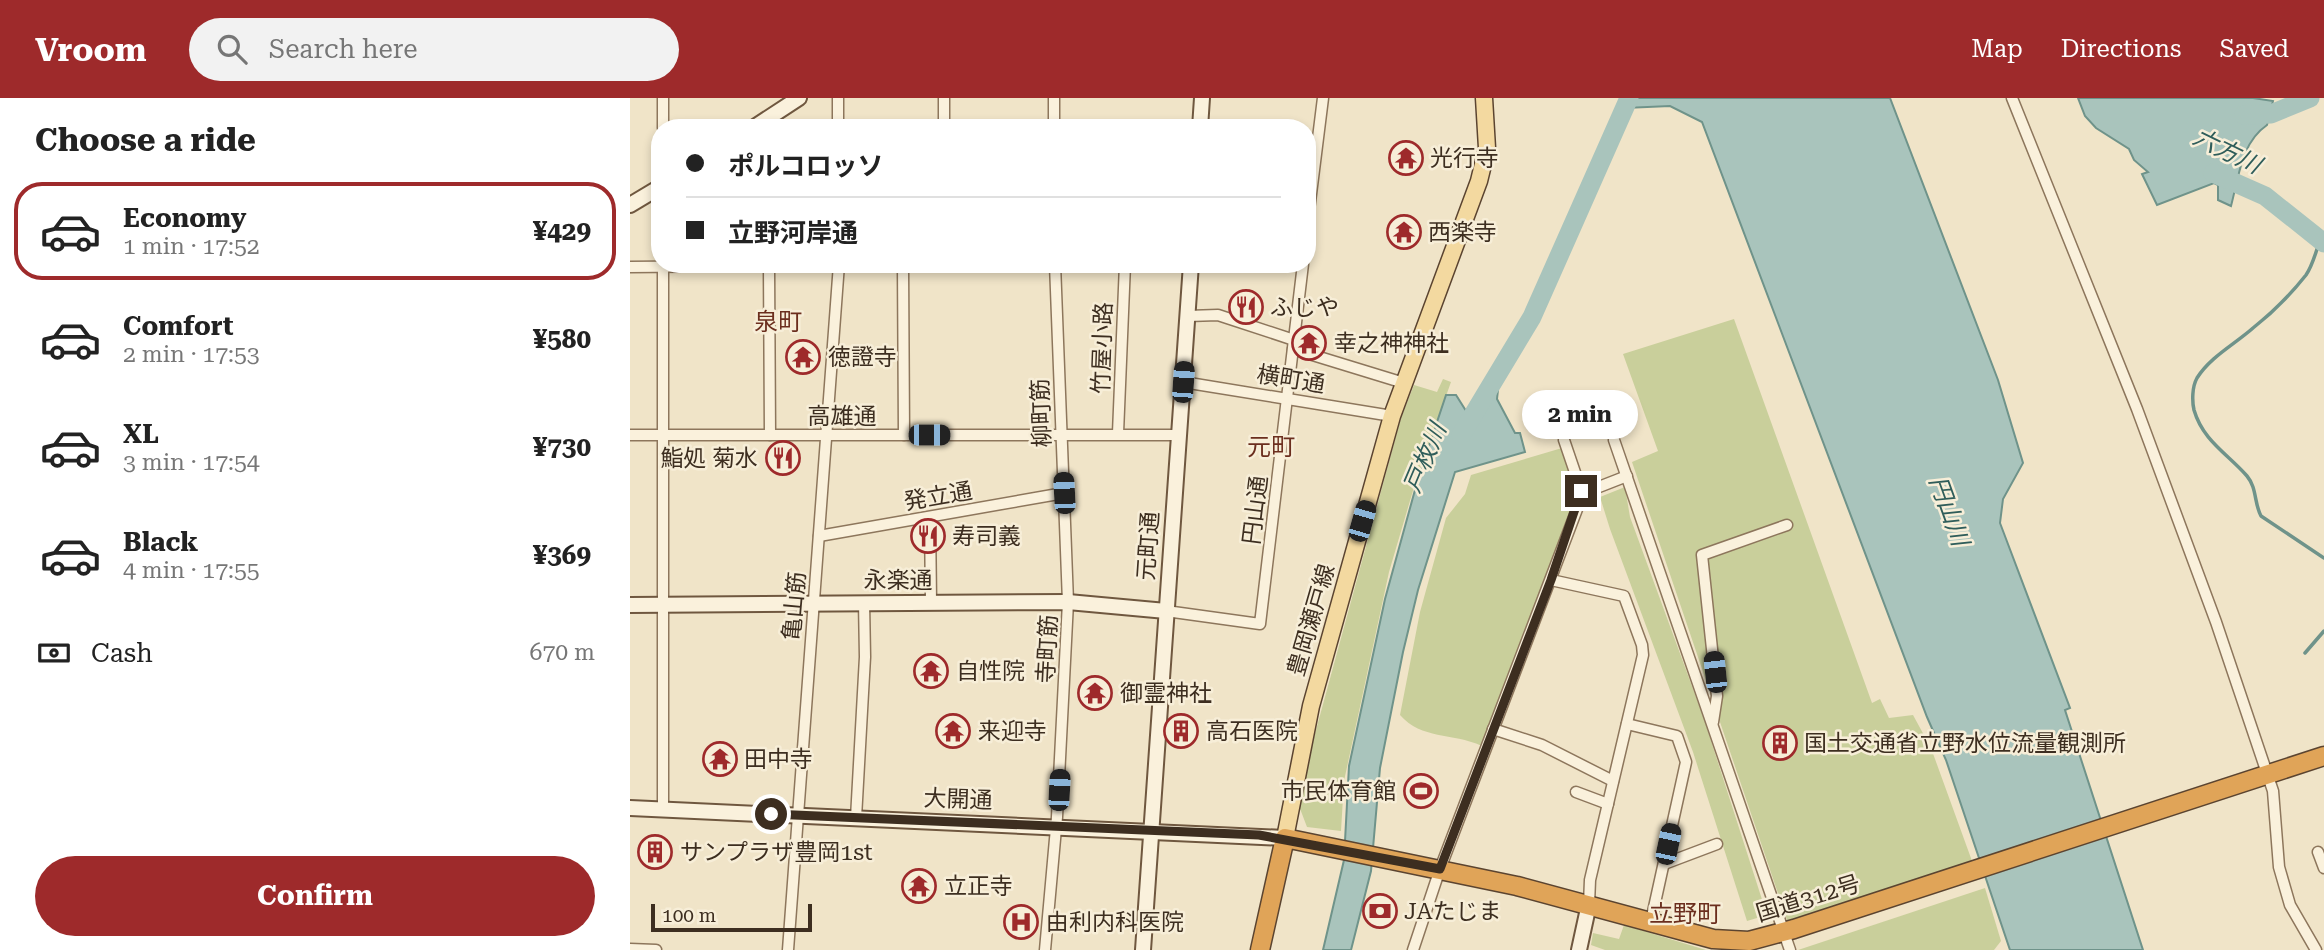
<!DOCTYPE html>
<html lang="en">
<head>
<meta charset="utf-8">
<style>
	body { margin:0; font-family:"Roboto Serif","Noto Sans JP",serif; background:#f2f2f2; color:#222; height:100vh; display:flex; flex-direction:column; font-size:26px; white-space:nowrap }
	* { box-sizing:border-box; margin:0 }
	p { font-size:23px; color:#767676 }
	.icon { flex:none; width:38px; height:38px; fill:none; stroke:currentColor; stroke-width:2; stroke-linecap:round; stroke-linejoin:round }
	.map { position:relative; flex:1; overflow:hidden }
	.details { display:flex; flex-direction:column; background:#fff; width:630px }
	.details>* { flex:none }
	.hud { position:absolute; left:21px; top:21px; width:665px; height:154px; border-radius:28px; box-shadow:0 4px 10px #0003; display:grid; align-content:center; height:154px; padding:0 35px; background:#fff }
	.scale { position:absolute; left:21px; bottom:18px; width:161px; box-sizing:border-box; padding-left:7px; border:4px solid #3d2e20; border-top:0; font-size:19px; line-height:24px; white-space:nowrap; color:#3d2e20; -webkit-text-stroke:5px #f7eed8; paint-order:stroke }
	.end { position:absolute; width:32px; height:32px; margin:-16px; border:9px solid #3d2e20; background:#fff; box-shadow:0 0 0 4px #fff }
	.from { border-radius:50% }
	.bubble { position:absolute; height:49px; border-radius:24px; background:#fff; box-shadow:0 4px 10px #0003; font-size:23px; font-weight:700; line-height:49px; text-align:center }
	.car { position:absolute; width:21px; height:42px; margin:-21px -10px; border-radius:9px; box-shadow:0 0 5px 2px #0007; background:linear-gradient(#222 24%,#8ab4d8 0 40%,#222 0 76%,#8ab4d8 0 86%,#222 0) }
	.hud b { display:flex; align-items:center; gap:24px; height:66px; font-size:26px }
	.hud b+b { border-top:2px solid #e0e0e0 }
	.hud i { width:18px; height:18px; background:#222 }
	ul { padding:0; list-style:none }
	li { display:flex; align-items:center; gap:21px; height:98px; margin:0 14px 10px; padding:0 21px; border:4px solid transparent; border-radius:28px }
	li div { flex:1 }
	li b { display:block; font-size:26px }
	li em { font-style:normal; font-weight:700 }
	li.on { border-color:#9e2a2b }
	li>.icon { width:63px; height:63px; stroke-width:1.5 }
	h2 { padding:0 35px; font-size:32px; line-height:84px }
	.pay { display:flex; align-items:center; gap:18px; height:77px; padding:0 35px; font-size:26px }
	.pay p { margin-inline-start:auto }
	.action { display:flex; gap:14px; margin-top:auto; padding:14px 35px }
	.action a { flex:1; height:80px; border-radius:42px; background:#9e2a2b; color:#fff; font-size:28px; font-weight:700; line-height:80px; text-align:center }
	header { display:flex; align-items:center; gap:42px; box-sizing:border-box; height:98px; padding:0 35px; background:#9e2a2b; color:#fff }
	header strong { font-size:33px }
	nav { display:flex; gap:38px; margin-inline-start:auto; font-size:24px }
	.search { width:490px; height:63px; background:#f2f2f2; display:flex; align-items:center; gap:18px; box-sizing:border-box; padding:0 24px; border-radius:38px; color:#767676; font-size:26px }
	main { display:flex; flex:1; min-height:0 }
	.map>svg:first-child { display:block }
	.green { fill:#c9cf9b }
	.water { fill:#a9c4bc; stroke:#6f938a; stroke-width:2 }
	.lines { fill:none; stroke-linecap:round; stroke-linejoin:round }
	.stream { stroke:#6f938a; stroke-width:3.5 }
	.river { stroke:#a9c4bc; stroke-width:19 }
	.street-casing { stroke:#8d765c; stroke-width:13 }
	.secondary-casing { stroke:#6f573f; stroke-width:18 }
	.primary-casing { stroke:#5b4430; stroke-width:19 }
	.highway-casing { stroke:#5b4430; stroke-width:21 }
	.street { stroke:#faf1dc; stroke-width:10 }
	.secondary { stroke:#faf1dc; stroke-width:14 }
	.primary { stroke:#f3d9a0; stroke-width:16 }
	.highway { stroke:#e0a458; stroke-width:18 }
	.route { stroke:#3d2e20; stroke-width:9 }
	.labels { text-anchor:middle; stroke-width:5; stroke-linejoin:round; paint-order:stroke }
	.poi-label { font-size:23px; fill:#3d2e20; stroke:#f7eed8; text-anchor:start }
	.street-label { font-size:23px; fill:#3d2e20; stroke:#f7eed8 }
	.water-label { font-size:24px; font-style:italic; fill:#2f5d5a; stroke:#f7eed8 }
	.neighbourhood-label { font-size:24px; fill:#6b2e1e; stroke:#f7eed8 }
</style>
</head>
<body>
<header>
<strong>Vroom</strong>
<div class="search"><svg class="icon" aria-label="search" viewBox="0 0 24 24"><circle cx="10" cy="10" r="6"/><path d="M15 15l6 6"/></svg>Search here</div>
<nav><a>Map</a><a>Directions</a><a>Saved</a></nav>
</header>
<main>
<section class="details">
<h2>Choose a ride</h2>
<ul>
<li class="on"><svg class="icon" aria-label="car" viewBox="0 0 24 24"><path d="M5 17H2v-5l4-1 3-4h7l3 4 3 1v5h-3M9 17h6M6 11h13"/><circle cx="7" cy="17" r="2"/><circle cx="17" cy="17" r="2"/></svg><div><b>Economy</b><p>1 min · 17:52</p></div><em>¥429</em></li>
<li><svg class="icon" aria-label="car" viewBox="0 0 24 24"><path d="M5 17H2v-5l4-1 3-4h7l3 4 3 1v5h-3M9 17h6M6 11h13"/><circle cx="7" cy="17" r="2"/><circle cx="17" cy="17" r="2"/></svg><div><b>Comfort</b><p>2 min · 17:53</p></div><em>¥580</em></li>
<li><svg class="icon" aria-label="car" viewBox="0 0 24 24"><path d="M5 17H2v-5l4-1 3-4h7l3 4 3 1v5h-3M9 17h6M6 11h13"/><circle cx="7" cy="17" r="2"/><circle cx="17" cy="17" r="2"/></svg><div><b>XL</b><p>3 min · 17:54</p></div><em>¥730</em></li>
<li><svg class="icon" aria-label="car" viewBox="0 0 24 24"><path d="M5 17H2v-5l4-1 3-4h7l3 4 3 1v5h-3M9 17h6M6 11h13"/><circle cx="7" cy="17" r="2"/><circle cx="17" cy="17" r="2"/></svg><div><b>Black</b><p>4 min · 17:55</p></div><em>¥369</em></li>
</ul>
<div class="pay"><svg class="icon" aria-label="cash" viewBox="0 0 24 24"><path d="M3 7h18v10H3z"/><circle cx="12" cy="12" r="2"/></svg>Cash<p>670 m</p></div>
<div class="action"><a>Confirm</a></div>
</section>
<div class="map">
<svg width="1694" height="852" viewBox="0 0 1694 852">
	<rect width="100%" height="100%" fill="#f0e4c8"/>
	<g class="green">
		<polygon points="1104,221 1242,605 1250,601 1259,620 1283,617 1301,650 1342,763 1158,825 1002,364 1028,353 993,256"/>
		<polygon points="813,281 821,284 787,379 759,474 714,683 711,733 677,729 669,708 683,643 771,320 784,287 807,294"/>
		<path d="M932,350l15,38 -1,10 -94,250c-31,-14 -60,-6 -82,-31l20,-103 26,-94 19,-24 6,-19z"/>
		<polygon points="995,389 1000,419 1074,621 1137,817 1117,823 1063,654 980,431 970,399"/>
		<polygon points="1355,790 1371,843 1364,852 1168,852"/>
		<polygon points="994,827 1076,852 975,852 961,847 963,835 989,841"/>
	</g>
	<g class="water">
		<polygon points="993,0 1260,0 1368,282 1393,365 1373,401 1370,425 1440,610 1435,612 1513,852 1380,852 1316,662 1297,619 1072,24 1040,8 995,10"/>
		<path d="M1448,0h175l20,3 -6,24c-26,18 -28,51 -36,81l-13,-6v-15l-4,-2 -57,22 -15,-31 6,-2 -14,-12 -5,-11 -33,-21 -11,-12z"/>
		<polygon points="860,289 868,292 867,301 885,335 890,335 895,354 825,374 788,492 773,554 750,670 741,773 721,852 693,852 714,762 719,668 755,501 788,381 816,297 826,297 838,316 850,311"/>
	</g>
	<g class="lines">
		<g class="stream">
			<path d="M1690,142c-4,11 -7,25 -14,35 -15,19 -34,38 -53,53 -18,16 -43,29 -56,50 -5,9 -5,23 -3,32 9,31 34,44 53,66 10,12 7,27 14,40l63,42"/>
			<polyline points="1675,555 1694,533"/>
		</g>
		<g class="river">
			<polyline points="1614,17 1641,16 1680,0"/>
			<polyline points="1583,75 1635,98 1694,145"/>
			<polyline points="831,337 902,219 999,0"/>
		</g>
		<g class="street-casing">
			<g id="street">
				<polyline points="33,0 33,30"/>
				<polyline points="208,0 208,30"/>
				<polyline points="314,0 314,30"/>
				<polyline points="424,0 424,30"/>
				<polyline points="1382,0 1507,311 1586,524 1643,693 1649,769 1660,807 1686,852"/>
				<polyline points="677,128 693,0"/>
				<polyline points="33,166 33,712"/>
				<polyline points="273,167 274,337"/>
				<polyline points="139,168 140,337"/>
				<polyline points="0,169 355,166"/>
				<polyline points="558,218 588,217 664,242"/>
				<polyline points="663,251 774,285"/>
				<polyline points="553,284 762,318"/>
				<polyline points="488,335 495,166"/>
				<polyline points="0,337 550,337"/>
				<polyline points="984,342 1160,852"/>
				<polyline points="951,396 997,378"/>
				<polyline points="300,420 301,504"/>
				<polyline points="189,438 434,395"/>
				<polyline points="921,482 994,498 1012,547 1013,557 960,782 959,806"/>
				<polyline points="536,513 630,526 673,166"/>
				<polyline points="1083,624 1087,598 1072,457 1157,427"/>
				<polyline points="997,626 1047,638 1056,664 1021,823"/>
				<polyline points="863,631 912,647 983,683"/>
				<polyline points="946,694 978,706"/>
				<polyline points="226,720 235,559 234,504"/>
				<polyline points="1688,754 1694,770"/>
				<polyline points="1034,766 1087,746"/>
				<polyline points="0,851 26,852"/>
				<polyline points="158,852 209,166"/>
				<polyline points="415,852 427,719 438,504 425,166"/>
				<polyline points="783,852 810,771 949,406 950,389 934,342"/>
			</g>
		</g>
		<g class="secondary-casing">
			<g id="secondary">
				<polyline points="123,30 169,0"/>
				<polyline points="570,30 572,0"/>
				<polyline points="0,107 30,89"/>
				<polyline points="0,507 438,504 536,513"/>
				<polyline points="0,710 655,740"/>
				<polyline points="513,852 561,166"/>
				<polyline points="949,852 959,806"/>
			</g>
		</g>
		<g class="primary-casing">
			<polyline id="primary" points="655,740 681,608 762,318 849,83 857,50 854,0"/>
		</g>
		<g class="highway-casing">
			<polyline id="highway" points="630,852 655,740 887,788 1083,841 1119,843 1164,831 1694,658"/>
		</g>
		<use href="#street" class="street"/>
		<use href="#secondary" class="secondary"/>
		<use href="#primary" class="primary"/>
		<use href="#highway" class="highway"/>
	</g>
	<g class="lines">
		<polyline class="route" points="141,716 629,737 810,771 921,482 951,393"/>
	</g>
	<defs>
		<g id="temple-ring" transform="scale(1.75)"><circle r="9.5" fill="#f7eed8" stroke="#9e2a2b" stroke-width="1.5"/><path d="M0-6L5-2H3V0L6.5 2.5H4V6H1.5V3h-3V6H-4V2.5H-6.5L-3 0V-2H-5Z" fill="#9e2a2b"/></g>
		<g id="restaurant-ring" transform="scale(1.75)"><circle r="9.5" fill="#f7eed8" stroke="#9e2a2b" stroke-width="1.5"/><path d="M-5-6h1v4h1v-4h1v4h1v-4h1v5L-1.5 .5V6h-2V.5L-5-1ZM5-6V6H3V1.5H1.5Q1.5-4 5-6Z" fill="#9e2a2b"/></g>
		<g id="building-ring" transform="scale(1.75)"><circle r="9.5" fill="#f7eed8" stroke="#9e2a2b" stroke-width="1.5"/><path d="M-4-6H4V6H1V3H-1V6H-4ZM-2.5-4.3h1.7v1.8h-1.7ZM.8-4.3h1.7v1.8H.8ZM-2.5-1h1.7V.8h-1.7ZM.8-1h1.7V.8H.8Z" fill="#9e2a2b"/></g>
		<g id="stadium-ring" transform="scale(1.75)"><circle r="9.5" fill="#f7eed8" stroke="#9e2a2b" stroke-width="1.5"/><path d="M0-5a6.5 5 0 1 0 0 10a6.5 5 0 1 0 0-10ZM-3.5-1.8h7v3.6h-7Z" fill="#9e2a2b"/></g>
		<g id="bank-ring" transform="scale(1.75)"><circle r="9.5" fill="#f7eed8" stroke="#9e2a2b" stroke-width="1.5"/><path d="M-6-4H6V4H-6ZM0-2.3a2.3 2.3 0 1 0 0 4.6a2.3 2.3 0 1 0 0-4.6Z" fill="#9e2a2b"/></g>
		<g id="hospital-ring" transform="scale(1.75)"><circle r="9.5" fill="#f7eed8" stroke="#9e2a2b" stroke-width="1.5"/><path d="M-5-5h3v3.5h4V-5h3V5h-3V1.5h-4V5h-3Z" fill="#9e2a2b"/></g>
	</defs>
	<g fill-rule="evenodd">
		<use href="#temple-ring" x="776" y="60"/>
		<use href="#temple-ring" x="774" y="134"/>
		<use href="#restaurant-ring" x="616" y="209"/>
		<use href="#temple-ring" x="679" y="245"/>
		<use href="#temple-ring" x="173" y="259"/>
		<use href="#restaurant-ring" x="153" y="360"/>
		<use href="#restaurant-ring" x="298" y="438"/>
		<use href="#temple-ring" x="301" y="573"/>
		<use href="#temple-ring" x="465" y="595"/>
		<use href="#temple-ring" x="323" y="633"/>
		<use href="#building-ring" x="551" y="633"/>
		<use href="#building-ring" x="1150" y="645"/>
		<use href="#temple-ring" x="90" y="661"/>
		<use href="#stadium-ring" x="791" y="693"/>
		<use href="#building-ring" x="25" y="754"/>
		<use href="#temple-ring" x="289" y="788"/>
		<use href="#bank-ring" x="750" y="813"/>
		<use href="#hospital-ring" x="391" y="824"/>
	</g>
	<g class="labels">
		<g class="poi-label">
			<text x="800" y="68">光行寺</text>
			<text x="798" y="142">西楽寺</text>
			<text x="640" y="217">ふじや</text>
			<text x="704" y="253">幸之神神社</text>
			<text x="198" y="267">徳證寺</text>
			<text x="128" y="368" text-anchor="end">鮨処 菊水</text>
			<text x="322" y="446">寿司義</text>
			<text x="326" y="581">自性院</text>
			<text x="490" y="603">御霊神社</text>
			<text x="348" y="641">来迎寺</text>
			<text x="576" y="641">高石医院</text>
			<text x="1174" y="653">国土交通省立野水位流量観測所</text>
			<text x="114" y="669">田中寺</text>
			<text x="766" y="701" text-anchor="end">市民体育館</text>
			<text x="50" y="762">サンプラザ豊岡1st</text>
			<text x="314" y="796">立正寺</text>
			<text x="774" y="821">JAたじま</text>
			<text x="416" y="832">由利内科医院</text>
		</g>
		<g class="street-label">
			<text transform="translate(472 250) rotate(-88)" y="8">竹屋小路</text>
			<text transform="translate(661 281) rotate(9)" y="8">横町通</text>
			<text transform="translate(411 315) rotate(-92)" y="8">柳町筋</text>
			<text x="212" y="326">高雄通</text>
			<text transform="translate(308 398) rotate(-10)" y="8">発立通</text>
			<text transform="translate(625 412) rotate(-83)" y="8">円山通</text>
			<text transform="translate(518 448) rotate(-86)" y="8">元町通</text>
			<text x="268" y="490">永楽通</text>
			<text transform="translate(164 508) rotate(-85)" y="8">亀山筋</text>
			<text transform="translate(681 522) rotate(-74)" y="8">豊岡瀬戸線</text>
			<text transform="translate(417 551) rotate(-87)" y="8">寺町筋</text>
			<text transform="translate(328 701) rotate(2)" y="8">大開通</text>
			<text transform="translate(1178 800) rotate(-17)" y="8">国道312号</text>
		</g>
		<g class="water-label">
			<text transform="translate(1597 53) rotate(26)" y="8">六方川</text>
			<text transform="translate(795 360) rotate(-67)" y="8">戸枚川</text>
			<text transform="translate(1319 413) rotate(70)" y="8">円山川</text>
		</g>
		<g class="neighbourhood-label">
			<text x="148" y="232">泉町</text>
			<text x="641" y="357">元町</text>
			<text x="1055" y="824">立野町</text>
		</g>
	</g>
</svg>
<div class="scale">100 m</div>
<i class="end from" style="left:141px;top:716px"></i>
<i class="end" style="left:951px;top:393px"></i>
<div class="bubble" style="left:892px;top:292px;width:116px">2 min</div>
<i class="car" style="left:553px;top:284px;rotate:4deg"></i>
<i class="car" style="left:299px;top:337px;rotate:90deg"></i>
<i class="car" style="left:434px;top:395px;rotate:357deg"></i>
<i class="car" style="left:732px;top:423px;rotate:16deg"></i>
<i class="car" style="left:1085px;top:574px;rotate:354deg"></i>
<i class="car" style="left:429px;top:692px;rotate:3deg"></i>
<i class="car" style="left:1038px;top:746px;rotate:12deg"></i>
<div class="hud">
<b><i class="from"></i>ポルコロッソ</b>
<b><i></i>立野河岸通</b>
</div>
</div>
</main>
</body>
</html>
